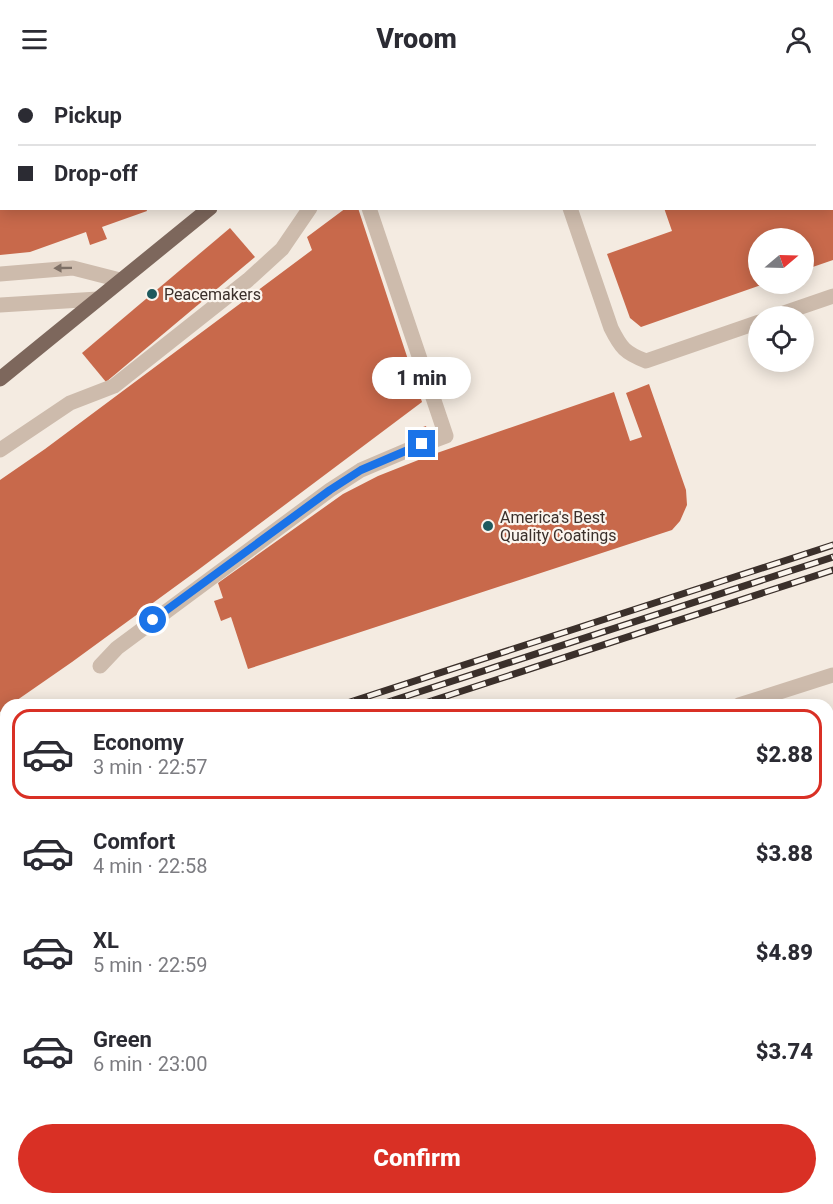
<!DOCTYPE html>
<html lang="en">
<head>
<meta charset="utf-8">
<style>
	body { margin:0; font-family:Roboto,sans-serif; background:#f2f2f3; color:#2b2b33; height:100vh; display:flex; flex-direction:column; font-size:22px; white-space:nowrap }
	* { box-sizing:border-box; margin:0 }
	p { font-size:20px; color:#7c7c81 }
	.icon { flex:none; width:33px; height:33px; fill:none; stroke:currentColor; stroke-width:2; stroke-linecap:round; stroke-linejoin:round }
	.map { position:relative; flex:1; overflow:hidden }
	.details { position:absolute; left:0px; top:621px; width:834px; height:506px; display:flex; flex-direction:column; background:#fff; border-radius:18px 18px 0 0; box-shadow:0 3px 15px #0003 }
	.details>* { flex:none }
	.guide { position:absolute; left:0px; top:0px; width:834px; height:132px; box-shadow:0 3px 15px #0003; display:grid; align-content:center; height:132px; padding:0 18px; background:#fff }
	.needle { width:39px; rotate:71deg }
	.tools { position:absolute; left:748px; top:150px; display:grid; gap:12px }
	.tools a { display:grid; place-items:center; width:66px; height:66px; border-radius:50%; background:#fff; box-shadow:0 3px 15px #0003; font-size:30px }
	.end { position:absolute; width:27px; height:27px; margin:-14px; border:8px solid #1a73e8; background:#fff; box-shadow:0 0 0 3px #fff }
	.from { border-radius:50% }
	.bubble { position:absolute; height:42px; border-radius:21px; background:#fff; box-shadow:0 3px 15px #0003; font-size:20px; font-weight:800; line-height:42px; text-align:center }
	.guide b { display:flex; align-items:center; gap:21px; height:57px; font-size:22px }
	.guide b+b { border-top:2px solid #e1e1e2 }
	.guide i { width:15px; height:15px; background:#2b2b33 }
	ul { padding:10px 0 0; list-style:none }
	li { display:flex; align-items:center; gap:18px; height:90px; margin:0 12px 9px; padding:0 6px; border:3px solid transparent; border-radius:18px }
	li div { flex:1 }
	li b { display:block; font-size:22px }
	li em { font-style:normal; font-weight:800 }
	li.current { border-color:#d93025 }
	li>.icon { width:54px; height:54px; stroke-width:1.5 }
	.primary-button { display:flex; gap:12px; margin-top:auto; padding:12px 18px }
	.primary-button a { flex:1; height:69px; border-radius:36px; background:#d93025; color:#fff; font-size:24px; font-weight:800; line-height:69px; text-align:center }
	header { display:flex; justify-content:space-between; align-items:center; height:78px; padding:0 18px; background:#fff; font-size:27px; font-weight:800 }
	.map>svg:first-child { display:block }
	.building { fill:#c8694b }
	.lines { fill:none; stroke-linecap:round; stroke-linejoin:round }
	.minor-tunnel { stroke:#cfc6bd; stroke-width:15; stroke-dasharray:15 8; stroke-linecap:butt }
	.minor { stroke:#cdbbac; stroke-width:15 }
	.major { stroke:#7d675c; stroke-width:15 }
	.rail-casing { stroke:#3b302b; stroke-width:7 }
	.rail { stroke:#fbf5ee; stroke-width:4.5; stroke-dasharray:14; stroke-linecap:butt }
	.oneway { fill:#7d6f65 }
	.route { stroke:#1a73e8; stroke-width:8 }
	.poi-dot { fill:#1f5a5e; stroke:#fbf5ee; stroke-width:2 }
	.labels { text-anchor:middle; stroke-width:4.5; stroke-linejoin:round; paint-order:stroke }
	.poi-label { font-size:16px; fill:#3b302b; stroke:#fbf5ee; text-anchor:start }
</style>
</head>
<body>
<header><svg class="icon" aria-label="menu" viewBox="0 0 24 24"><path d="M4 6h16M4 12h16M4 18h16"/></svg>Vroom<svg class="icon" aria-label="person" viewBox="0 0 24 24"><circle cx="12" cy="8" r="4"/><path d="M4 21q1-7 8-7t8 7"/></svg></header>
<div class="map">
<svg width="833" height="1126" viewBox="0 0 833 1126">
	<rect width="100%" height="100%" fill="#f4ebe1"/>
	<g class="building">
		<polygon points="0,130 146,130 147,133 102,149 107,161 90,167 86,154 30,174 0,177"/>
		<polygon points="346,130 358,130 422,324 198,492 72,584 10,627 6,627 6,630 0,634 0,402 45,371 312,172 307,159"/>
		<polygon points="664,130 833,130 833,182 804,192 804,160 759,160 759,206 764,206 641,249 630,240 607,176 672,153"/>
		<polygon points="230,150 255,179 106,304 82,275"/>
		<polygon points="649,306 686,412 687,427 680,443 672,452 248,591 231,539 221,543 214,523 223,520 218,505 343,416 378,398 426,379 421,363 409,367 405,355 426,348 434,376 614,314 630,363 642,359 626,315"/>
		<polygon points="833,757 833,1126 231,1126 229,1120 828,1120 828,759"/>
	</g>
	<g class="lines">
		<polyline class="minor-tunnel" points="242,0 243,2"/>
		<g class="minor">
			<polyline points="0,0 2,4"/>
			<polyline points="315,0 316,2"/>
			<polyline points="524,0 525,2"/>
			<polyline points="369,130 446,358 430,364"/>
			<path d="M570,130l41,120c10,20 14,25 35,33l113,-39"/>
			<polyline points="0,196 73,190 120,202"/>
			<polyline points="0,227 98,221"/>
			<polyline points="775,238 833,218"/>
			<polyline points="0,372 70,325 114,308 248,202 282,171 310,130"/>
			<polyline points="100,588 117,570 330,412 361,392 422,366"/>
			<polyline points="739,627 833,597"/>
			<polyline points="0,874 6,872"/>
			<polyline points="88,1120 89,1126"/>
		</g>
		<g class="major">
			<polyline points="414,2 418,0"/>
			<polyline points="0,301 210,130"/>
		</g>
		<g class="rail-casing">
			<g id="rail">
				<polyline points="341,627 833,467"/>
				<polyline points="379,627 833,479"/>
				<polyline points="419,627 833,492"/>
				<polyline points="0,738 6,736"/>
				<polyline points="0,751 6,749"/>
				<polyline points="0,764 6,762"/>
			</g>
		</g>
		<use href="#rail" class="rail"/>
	</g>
	<defs><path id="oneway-solid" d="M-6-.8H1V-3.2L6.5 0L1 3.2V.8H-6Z" transform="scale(1.5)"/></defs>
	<use class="oneway" href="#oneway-solid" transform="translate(63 190) rotate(179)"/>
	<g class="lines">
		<polyline class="route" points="153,542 330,412 361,392 422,366"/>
	</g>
	<g class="poi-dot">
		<circle cx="152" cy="216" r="6"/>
		<circle cx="488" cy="448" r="6"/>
	</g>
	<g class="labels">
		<g class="poi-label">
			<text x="164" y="222">Peacemakers</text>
			<text x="500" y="445">America's Best<tspan x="500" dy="18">Quality Coatings</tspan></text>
		</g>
	</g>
</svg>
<div class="tools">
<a><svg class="needle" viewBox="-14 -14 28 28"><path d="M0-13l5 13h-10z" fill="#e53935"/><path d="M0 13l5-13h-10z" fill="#7c7c81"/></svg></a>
<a><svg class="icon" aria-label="locate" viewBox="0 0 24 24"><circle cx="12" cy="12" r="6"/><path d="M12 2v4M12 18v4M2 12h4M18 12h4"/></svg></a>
</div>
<i class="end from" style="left:153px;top:542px"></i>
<i class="end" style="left:422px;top:366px"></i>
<div class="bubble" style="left:372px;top:279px;width:99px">1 min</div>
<div class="guide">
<b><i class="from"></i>Pickup</b>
<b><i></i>Drop-off</b>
</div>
<section class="details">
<ul>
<li class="current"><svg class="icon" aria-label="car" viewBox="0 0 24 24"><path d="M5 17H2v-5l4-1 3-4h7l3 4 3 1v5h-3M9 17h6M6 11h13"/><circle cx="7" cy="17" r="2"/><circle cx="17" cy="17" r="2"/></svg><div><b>Economy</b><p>3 min · 22:57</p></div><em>$2.88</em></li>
<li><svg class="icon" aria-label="car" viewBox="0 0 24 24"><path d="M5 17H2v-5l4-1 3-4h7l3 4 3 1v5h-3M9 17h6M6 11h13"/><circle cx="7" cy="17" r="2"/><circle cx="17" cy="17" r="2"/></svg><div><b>Comfort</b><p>4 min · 22:58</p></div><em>$3.88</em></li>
<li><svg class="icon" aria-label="car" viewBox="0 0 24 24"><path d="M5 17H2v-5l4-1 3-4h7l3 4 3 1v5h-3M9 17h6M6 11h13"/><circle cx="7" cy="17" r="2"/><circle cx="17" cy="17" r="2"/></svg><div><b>XL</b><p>5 min · 22:59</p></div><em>$4.89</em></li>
<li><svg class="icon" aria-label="car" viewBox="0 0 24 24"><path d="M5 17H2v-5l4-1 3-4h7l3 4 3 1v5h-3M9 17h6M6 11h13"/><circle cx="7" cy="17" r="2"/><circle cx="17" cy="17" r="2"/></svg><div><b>Green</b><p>6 min · 23:00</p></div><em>$3.74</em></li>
</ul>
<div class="primary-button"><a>Confirm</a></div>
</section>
</div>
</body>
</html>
